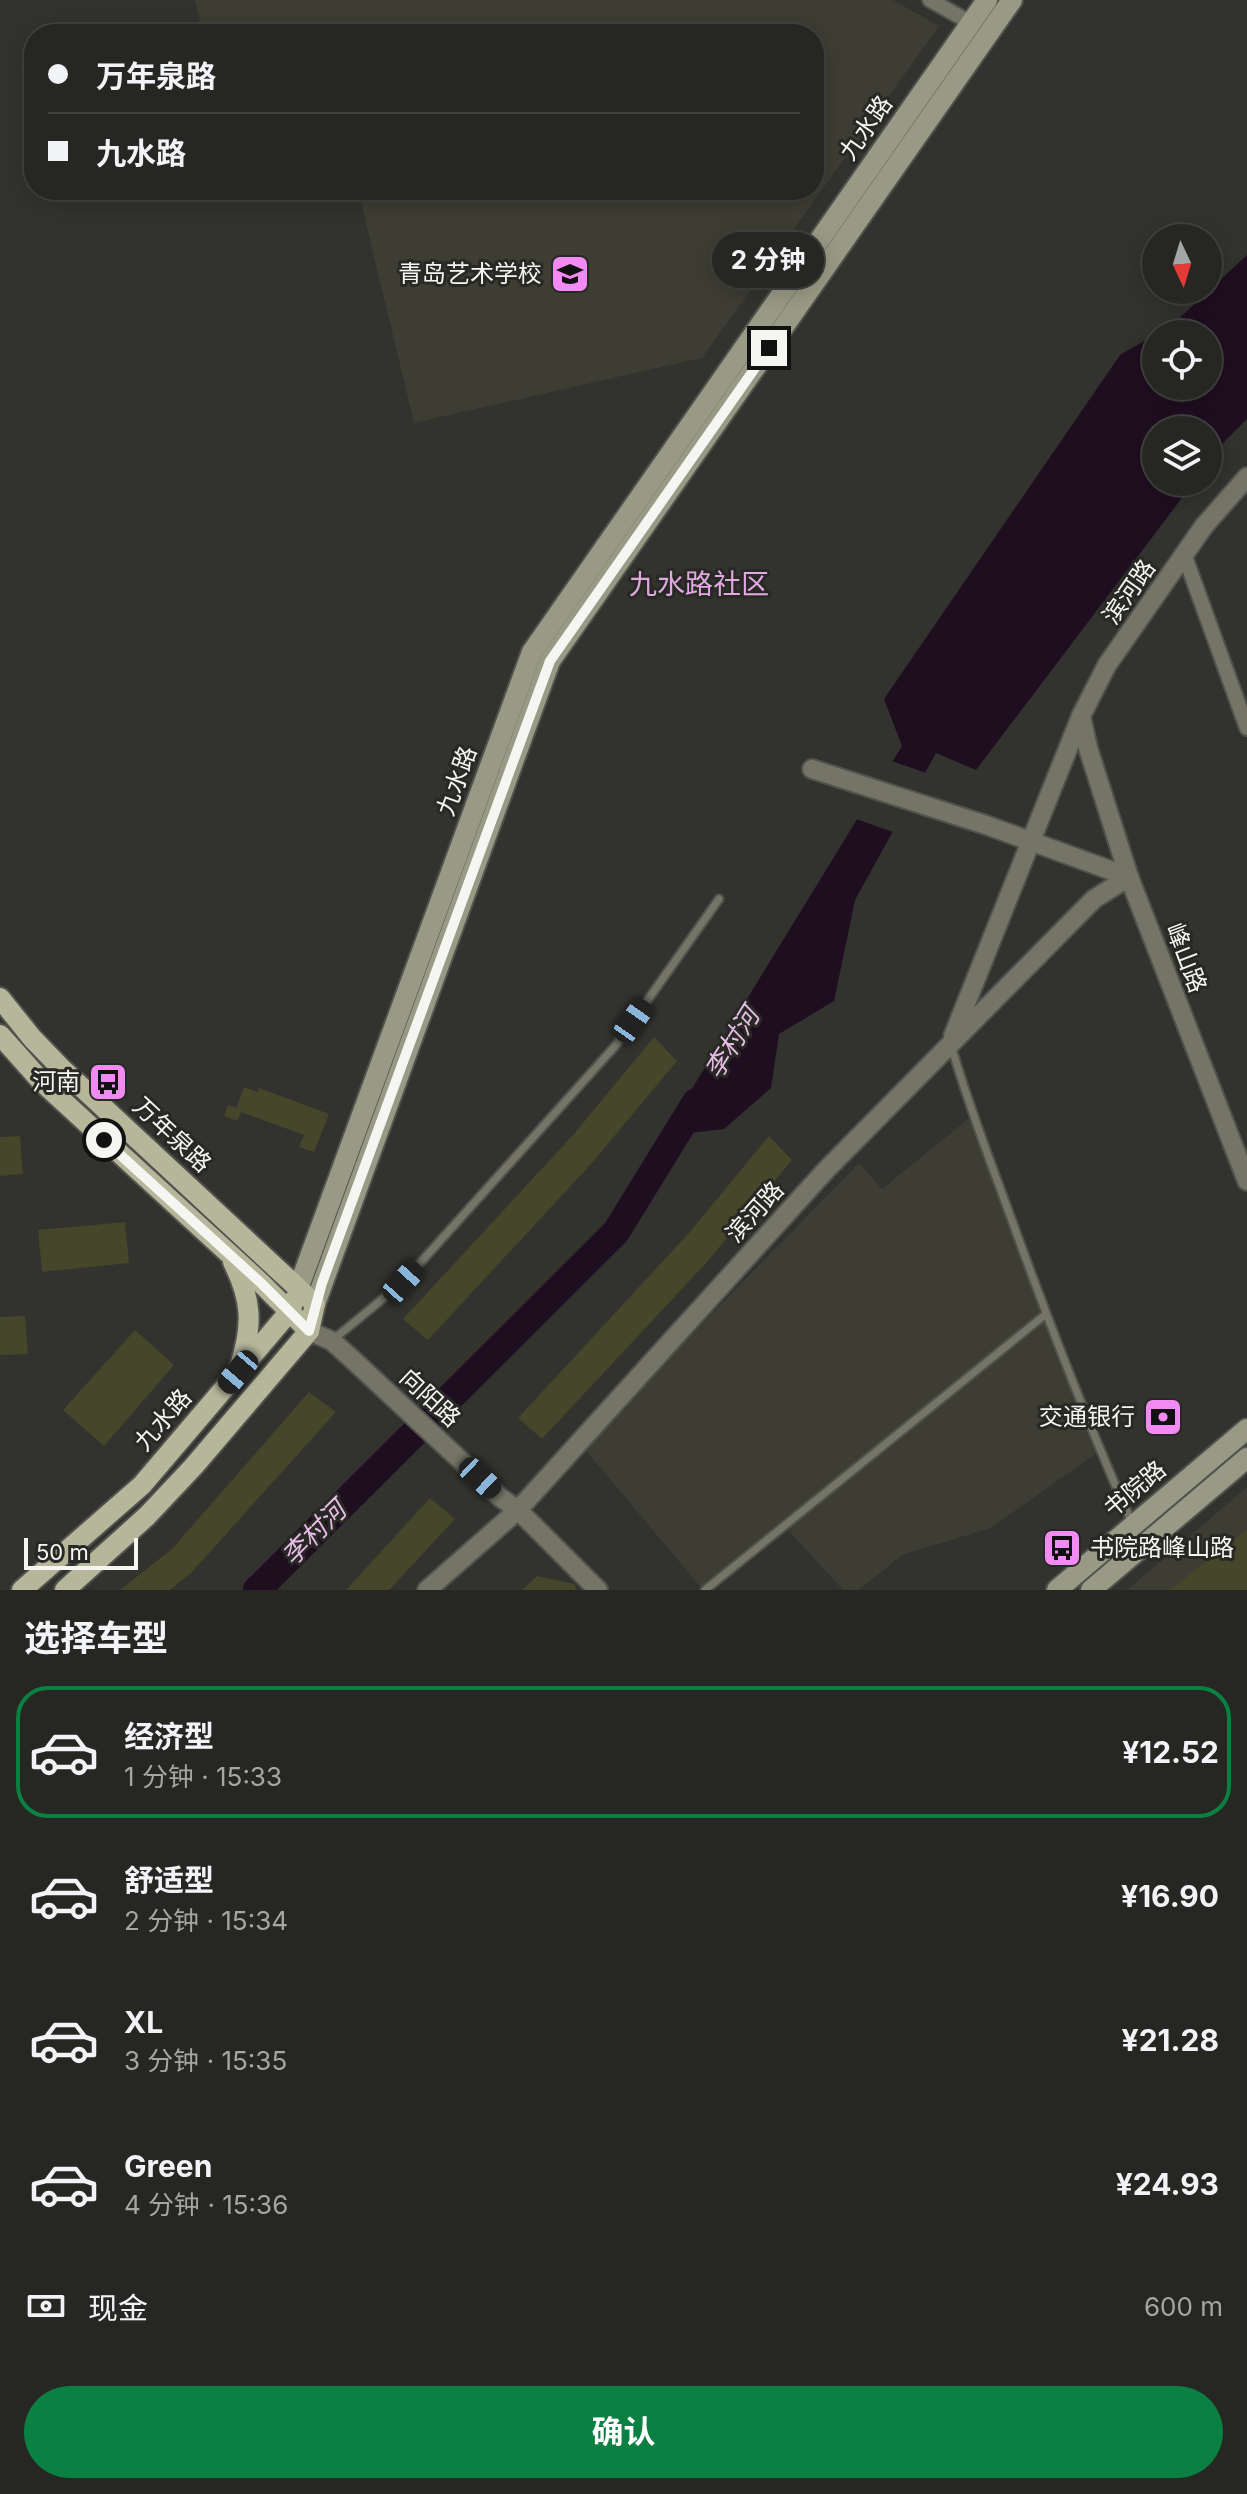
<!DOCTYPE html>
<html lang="zh">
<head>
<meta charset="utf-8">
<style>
	body { margin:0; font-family:Inter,"Noto Sans SC",sans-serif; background:#32322f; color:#f1f3f6; height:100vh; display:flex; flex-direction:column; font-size:30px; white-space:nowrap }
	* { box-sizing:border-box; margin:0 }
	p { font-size:26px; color:#a4a5a5 }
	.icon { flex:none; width:44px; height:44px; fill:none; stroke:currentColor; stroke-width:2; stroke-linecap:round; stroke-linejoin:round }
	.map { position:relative; height:1590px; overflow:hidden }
	.panel { display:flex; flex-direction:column; background:#262622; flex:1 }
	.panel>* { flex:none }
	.top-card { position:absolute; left:24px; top:24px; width:800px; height:176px; border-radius:32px; box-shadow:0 4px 20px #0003,0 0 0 2px #424340; display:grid; align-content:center; height:176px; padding:0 24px; background:#262622 }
	.needle { width:52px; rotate:176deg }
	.tools { position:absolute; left:1142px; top:224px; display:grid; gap:16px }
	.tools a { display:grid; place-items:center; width:80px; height:80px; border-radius:50%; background:#262622; box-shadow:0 4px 20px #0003,0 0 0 2px #424340; font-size:40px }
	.scale { position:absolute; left:24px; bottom:20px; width:114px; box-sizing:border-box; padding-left:8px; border:4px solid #f5f5f2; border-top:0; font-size:22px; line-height:28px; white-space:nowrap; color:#f5f5f2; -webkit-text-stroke:6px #282824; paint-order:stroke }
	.end { position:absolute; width:36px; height:36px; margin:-18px; border:10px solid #f5f5f2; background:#111; box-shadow:0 0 0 4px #111 }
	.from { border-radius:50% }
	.bubble { position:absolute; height:56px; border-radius:28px; background:#262622; box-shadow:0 4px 20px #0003,0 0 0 2px #424340; font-size:26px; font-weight:700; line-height:56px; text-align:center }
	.car { position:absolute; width:24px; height:48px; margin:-24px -12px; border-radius:10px; box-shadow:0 0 6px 2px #0007; background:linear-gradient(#222 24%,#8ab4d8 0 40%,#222 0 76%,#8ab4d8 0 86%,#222 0) }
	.top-card b { display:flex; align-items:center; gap:28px; height:76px; font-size:30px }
	.top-card b+b { border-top:2px solid #424340 }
	.top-card i { width:20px; height:20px; background:#f1f3f6 }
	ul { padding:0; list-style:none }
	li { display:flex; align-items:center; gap:24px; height:132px; margin:0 16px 12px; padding:0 8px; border:4px solid transparent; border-radius:32px }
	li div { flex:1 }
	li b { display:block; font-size:30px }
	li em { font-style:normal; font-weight:700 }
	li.current { border-color:#0b8043 }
	li>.icon { width:72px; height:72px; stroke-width:1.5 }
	h2 { padding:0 24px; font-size:36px; line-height:96px }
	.pay { display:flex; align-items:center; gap:20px; height:88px; padding:0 24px; font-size:30px }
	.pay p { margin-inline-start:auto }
	.cta { display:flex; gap:16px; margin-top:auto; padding:16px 24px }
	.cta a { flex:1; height:92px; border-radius:48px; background:#0b8043; color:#fff; font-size:32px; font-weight:700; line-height:92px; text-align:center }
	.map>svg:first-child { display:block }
	.built { fill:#3d3d33 }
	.water { fill:#1f0e20; fill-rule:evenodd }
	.pier { fill:#32322e }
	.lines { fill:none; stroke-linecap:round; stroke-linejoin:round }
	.river { stroke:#1f0e20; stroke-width:28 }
	.building { fill:#46462a }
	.service-casing { stroke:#51514d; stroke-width:11 }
	.minor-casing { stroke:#51514d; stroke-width:18 }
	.tertiary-casing { stroke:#51514d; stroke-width:22 }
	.secondary-casing { stroke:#51514d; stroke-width:24 }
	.primary-casing { stroke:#51514d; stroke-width:24 }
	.service { stroke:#747467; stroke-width:7 }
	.minor { stroke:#747467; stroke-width:14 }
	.tertiary { stroke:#747467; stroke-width:18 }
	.secondary { stroke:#999a85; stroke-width:20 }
	.primary { stroke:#b6b69b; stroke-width:20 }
	.route { stroke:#f5f5f2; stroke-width:10 }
	.labels { text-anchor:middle; stroke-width:6; stroke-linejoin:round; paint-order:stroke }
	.street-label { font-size:24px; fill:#f5f5f2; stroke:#282824 }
	.poi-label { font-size:24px; fill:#f5f5f2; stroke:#282824; text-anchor:end }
	.water-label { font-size:26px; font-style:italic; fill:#e7bde7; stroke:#282824 }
	.quarter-label { font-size:28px; fill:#e1a8e1; stroke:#282824 }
</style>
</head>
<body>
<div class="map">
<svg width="1247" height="1590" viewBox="0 0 1247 1590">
	<rect width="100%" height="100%" fill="#32322e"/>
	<g class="built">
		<polygon points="195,0 893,0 939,26 702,358 414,423 358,190 814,190 814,34 203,34"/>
		<polygon points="974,1114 1101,1450 991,1528 902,1555 859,1590 843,1590 787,1529 710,1590 703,1590 582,1446 859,1163 882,1189"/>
		<polygon points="1247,1487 1247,1590 1127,1590"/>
	</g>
	<path class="water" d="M1247,255v164l-22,22 -17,22v-33h-52v52h38l-218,288 -40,-17 -81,147 -21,101 -55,33 -8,54 -47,41 -61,7 239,-390 -18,-47 236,-344 52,-30zM1156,334h52v52h-52z"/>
	<polygon class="pier" points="889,760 929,774 896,833 853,818"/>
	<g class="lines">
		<polyline class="river" points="257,1590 616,1232 696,1102"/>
	</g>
	<g class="building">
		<polygon points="654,1037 677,1061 592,1163 428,1340 403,1319 573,1135"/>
		<polygon points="244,1087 258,1092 259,1088 329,1114 314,1152 299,1147 304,1135 241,1112 238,1121 224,1116 228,1105 236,1108"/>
		<polygon points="20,1136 23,1174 0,1176 0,1137"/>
		<polygon points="769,1136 792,1160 707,1262 542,1439 518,1418 688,1234"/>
		<polygon points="125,1222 129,1263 42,1272 38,1230"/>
		<polygon points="25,1316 28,1354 0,1355 0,1317"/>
		<polygon points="135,1330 174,1365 104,1446 63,1410"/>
		<polygon points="309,1392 336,1412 191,1573 170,1590 120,1590 172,1549"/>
		<polygon points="430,1498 455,1519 389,1590 346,1590"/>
		<polygon points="1247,1530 1247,1590 1170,1590"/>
		<polygon points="537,1576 575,1584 576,1590 522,1590"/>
	</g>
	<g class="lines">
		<g class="service-casing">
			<g id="service">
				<path d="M951,1045c18,63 42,123 64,184 36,99 74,198 117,294"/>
				<polyline points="334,1339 403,1282 616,1045 719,899"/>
				<polyline points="705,1590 1046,1314"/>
			</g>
		</g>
		<g class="minor-casing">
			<g id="minor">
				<polyline points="930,0 971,23"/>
				<polyline points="1184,554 1247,728"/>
			</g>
		</g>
		<g class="tertiary-casing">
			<g id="tertiary">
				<polyline points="1247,477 1204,526 1107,665 1081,716 1088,748 1129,877 1247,1181"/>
				<polyline points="812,769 986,825 1129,877"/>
				<polyline points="953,1036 1081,716"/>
				<polyline points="309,1331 332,1341 352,1359 501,1498 518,1510 598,1590"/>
				<polyline points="427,1590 518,1510 826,1170 1094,899 1129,877"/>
			</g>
		</g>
		<g class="secondary-casing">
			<g id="secondary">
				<polyline points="298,1289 532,652 987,0"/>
				<polyline points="315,1304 550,661 1012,0"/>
				<polyline points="1057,1590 1247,1429"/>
				<polyline points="1091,1590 1247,1458"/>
			</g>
		</g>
		<g class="primary-casing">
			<g id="primary">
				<polyline points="0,998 32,1038 61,1068 315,1304 309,1331 194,1466 147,1516 65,1590"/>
				<polyline points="0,1035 42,1082 261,1283 309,1331"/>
				<path d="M233,1262c19,38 20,63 7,104"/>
				<polyline points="22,1590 142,1485 290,1311 294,1300"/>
			</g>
		</g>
		<use href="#service" class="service"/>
		<use href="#minor" class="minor"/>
		<use href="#tertiary" class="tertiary"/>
		<use href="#secondary" class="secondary"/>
		<use href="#primary" class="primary"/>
	</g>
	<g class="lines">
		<polyline class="route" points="104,1140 261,1283 309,1331 322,1283 550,661 769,348"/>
	</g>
	<defs>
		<g id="school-square" transform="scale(2)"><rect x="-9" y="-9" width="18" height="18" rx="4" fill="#f28af3" stroke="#282824"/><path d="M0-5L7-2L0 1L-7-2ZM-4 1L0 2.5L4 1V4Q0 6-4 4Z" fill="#111"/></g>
		<g id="bus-square" transform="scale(2)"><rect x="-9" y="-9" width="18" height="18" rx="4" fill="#f28af3" stroke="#282824"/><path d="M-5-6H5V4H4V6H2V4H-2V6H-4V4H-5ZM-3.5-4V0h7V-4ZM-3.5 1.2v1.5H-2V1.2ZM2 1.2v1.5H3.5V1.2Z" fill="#111"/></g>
		<g id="bank-square" transform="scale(2)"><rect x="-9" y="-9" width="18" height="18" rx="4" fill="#f28af3" stroke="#282824"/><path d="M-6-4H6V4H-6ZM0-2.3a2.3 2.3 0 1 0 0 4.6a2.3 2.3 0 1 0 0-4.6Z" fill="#111"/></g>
	</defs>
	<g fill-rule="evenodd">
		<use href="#school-square" x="570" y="274"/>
		<use href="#bus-square" x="108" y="1082"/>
		<use href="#bank-square" x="1163" y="1417"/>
		<use href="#bus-square" x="1062" y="1548"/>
	</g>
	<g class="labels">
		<g class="street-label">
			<text transform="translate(866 128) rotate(-55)" y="8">九水路</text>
			<text transform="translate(1129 592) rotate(-55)" y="8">滨河路</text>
			<text transform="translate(457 781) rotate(-70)" y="8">九水路</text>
			<text transform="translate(1186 958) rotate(69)" y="8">峰山路</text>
			<text transform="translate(172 1135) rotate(43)" y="8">万年泉路</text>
			<text transform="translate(755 1212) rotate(-48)" y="8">滨河路</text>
			<text transform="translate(430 1398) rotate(43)" y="8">向阳路</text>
			<text transform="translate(163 1420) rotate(-49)" y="8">九水路</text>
			<text transform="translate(1135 1489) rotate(-40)" y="8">书院路</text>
		</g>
		<g class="poi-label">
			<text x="542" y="282">青岛艺术学校</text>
			<text x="80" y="1090">河南</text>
			<text x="1135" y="1425">交通银行</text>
			<text x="1090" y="1556" text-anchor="start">书院路峰山路</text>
		</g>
		<g class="water-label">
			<text transform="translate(732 1043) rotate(-58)" y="9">李村河</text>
			<text transform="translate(314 1533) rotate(-45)" y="9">李村河</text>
		</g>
		<g class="quarter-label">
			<text x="699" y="594">九水路社区</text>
		</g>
	</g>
</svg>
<div class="tools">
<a><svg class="needle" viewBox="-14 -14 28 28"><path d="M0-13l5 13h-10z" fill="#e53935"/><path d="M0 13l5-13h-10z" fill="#a4a5a5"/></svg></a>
<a><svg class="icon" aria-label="locate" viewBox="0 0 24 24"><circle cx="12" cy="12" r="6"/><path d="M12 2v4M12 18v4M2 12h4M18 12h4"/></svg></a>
<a><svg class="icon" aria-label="layers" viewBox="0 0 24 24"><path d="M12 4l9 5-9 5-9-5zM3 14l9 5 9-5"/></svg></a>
</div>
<div class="scale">50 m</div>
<i class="end from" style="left:104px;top:1140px"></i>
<i class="end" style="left:769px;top:348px"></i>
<div class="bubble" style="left:712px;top:232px;width:112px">2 分钟</div>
<i class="car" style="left:633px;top:1021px;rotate:35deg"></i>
<i class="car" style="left:403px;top:1282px;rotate:42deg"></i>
<i class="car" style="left:238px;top:1372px;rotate:220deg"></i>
<i class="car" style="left:480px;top:1478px;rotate:133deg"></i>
<div class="top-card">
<b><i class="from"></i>万年泉路</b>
<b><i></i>九水路</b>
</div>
</div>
<section class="panel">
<h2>选择车型</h2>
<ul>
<li class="current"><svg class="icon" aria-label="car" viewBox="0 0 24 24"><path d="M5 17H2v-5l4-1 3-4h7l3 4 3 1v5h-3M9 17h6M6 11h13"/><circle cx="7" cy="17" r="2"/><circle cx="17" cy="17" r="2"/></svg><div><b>经济型</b><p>1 分钟 · 15:33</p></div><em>¥12.52</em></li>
<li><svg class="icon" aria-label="car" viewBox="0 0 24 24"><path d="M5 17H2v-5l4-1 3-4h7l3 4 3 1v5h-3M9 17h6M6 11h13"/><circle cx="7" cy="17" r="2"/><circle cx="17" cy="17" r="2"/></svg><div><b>舒适型</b><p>2 分钟 · 15:34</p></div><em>¥16.90</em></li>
<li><svg class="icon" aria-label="car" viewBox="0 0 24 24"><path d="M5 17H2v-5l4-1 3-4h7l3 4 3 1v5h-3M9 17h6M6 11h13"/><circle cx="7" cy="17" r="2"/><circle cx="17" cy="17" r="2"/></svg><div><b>XL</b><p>3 分钟 · 15:35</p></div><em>¥21.28</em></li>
<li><svg class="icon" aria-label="car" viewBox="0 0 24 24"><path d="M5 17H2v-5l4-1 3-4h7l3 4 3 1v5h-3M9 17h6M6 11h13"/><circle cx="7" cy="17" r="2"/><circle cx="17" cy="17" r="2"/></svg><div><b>Green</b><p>4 分钟 · 15:36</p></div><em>¥24.93</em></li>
</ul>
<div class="pay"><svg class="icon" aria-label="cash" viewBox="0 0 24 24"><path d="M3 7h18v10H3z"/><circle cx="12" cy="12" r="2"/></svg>现金<p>600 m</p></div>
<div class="cta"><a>确认</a></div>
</section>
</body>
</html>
